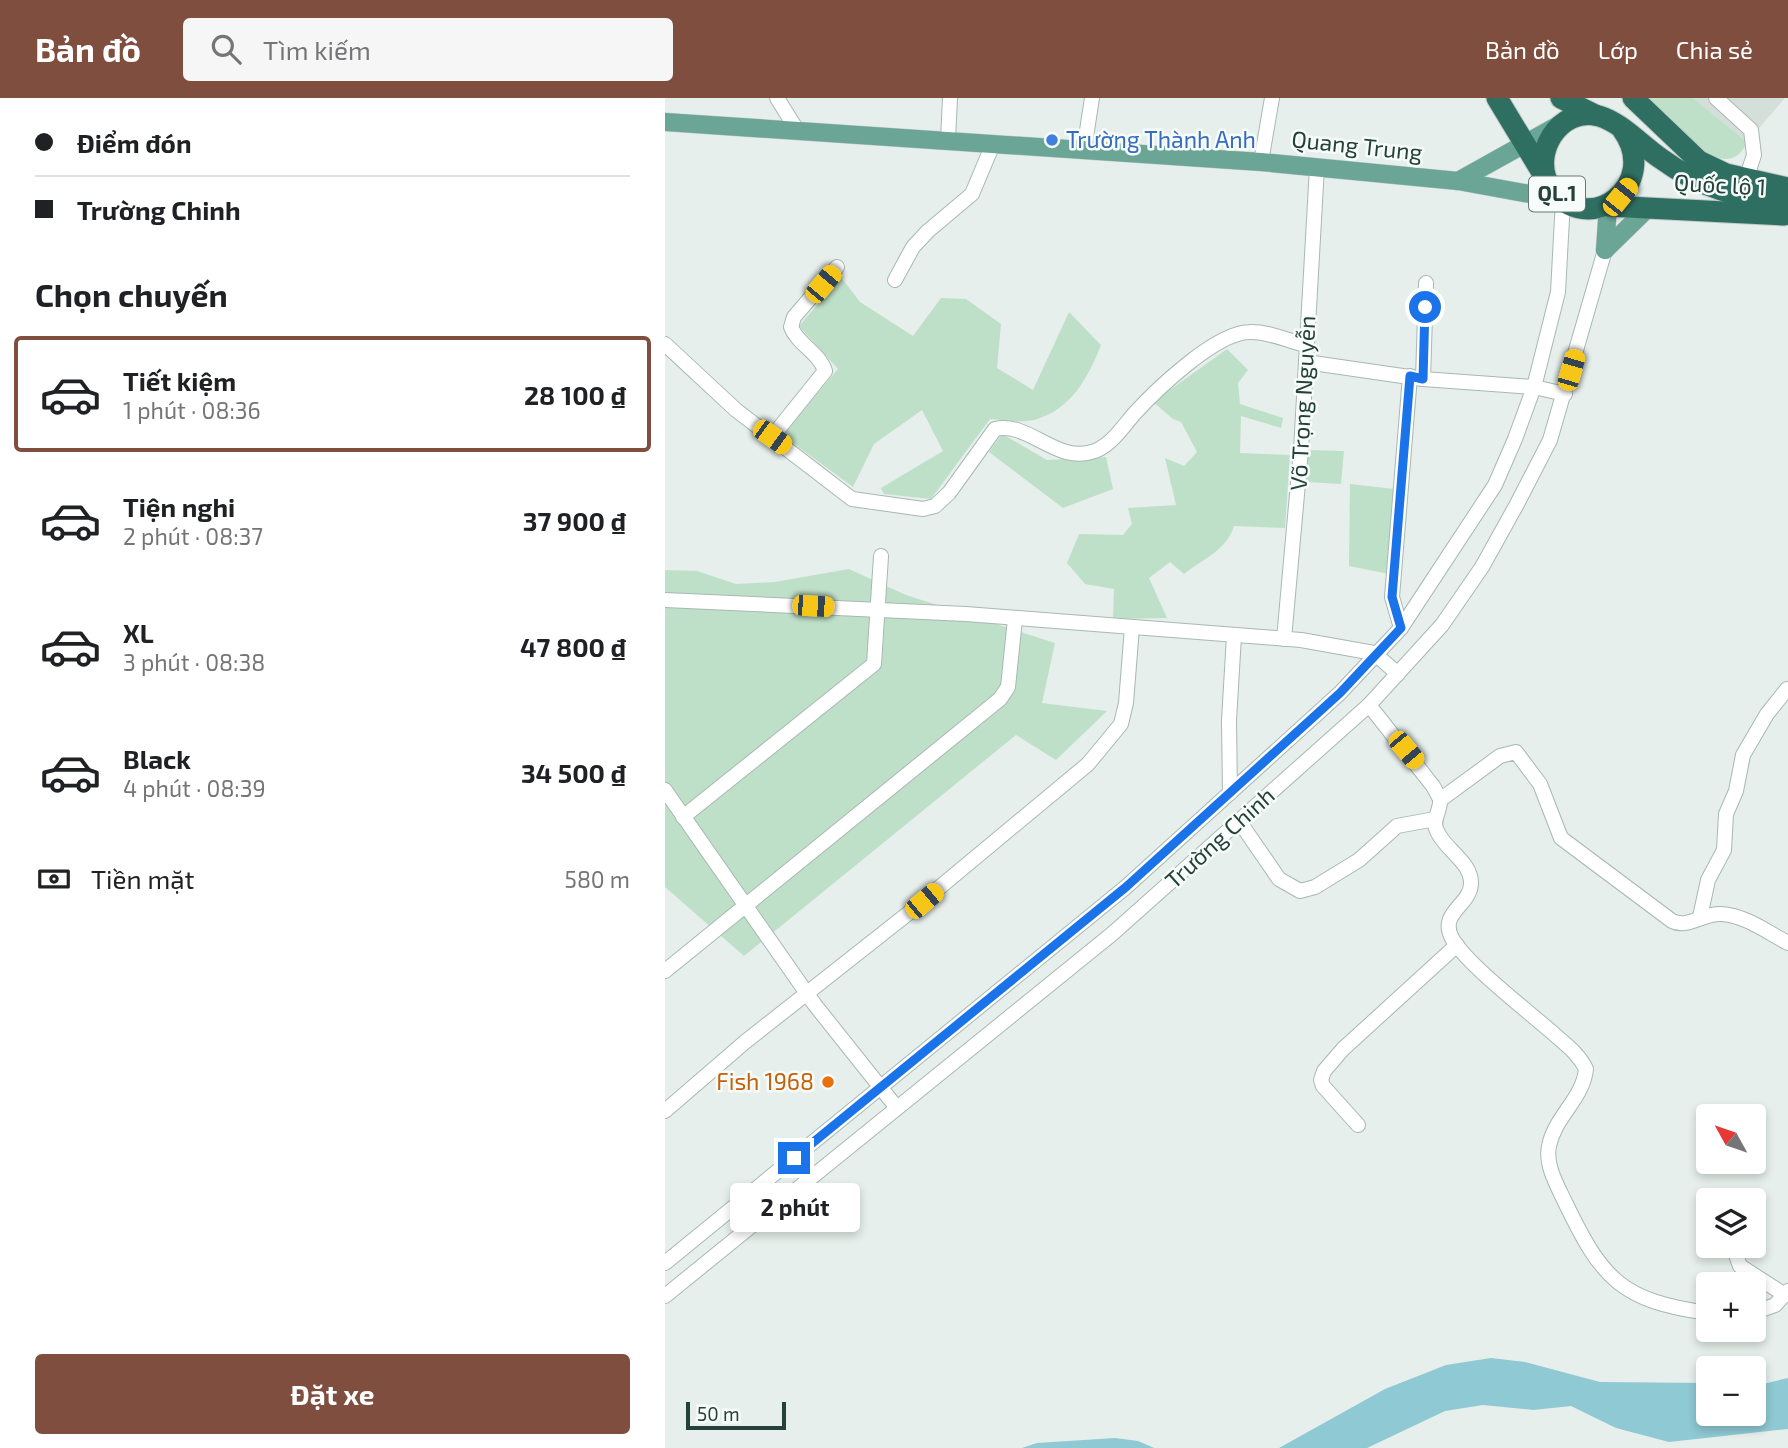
<!DOCTYPE html>
<html lang="vi">
<head>
<meta charset="utf-8">
<style>
	body { margin:0; font-family:"Exo 2",sans-serif; background:#f6f6f6; color:#202124; height:100vh; display:flex; flex-direction:column; font-size:26px; white-space:nowrap }
	* { box-sizing:border-box; margin:0 }
	p { font-size:23px; color:#757577 }
	.icon { flex:none; width:38px; height:38px; fill:none; stroke:currentColor; stroke-width:2; stroke-linecap:round; stroke-linejoin:round }
	.map { position:relative; flex:1; overflow:hidden }
	.panel { display:flex; flex-direction:column; background:#fff; width:665px }
	.panel>* { flex:none }
	.banner { display:grid; align-content:center; height:154px; padding:0 35px; background:#fff }
	.needle { width:46px; rotate:310deg }
	.controls { position:absolute; left:1031px; top:1006px; display:grid; gap:14px }
	.controls a { display:grid; place-items:center; width:70px; height:70px; border-radius:7px; background:#fff; box-shadow:0 4px 10px #0003; font-size:35px }
	.scale { position:absolute; left:21px; bottom:18px; width:100px; box-sizing:border-box; padding-left:7px; border:4px solid #24423a; border-top:0; font-size:19px; line-height:24px; white-space:nowrap; color:#24423a; -webkit-text-stroke:5px #f7fbf9; paint-order:stroke }
	.end { position:absolute; width:32px; height:32px; margin:-16px; border:9px solid #1a73e8; background:#fff; box-shadow:0 0 0 4px #fff }
	.from { border-radius:50% }
	.bubble { position:absolute; height:49px; border-radius:7px; background:#fff; box-shadow:0 4px 10px #0003; font-size:23px; font-weight:700; line-height:49px; text-align:center }
	.car { position:absolute; width:21px; height:42px; margin:-21px -10px; border-radius:9px; box-shadow:0 0 5px 2px #0007; background:linear-gradient(#f5c518 24%,#345 0 40%,#f5c518 0 76%,#345 0 86%,#f5c518 0) }
	.banner b { display:flex; align-items:center; gap:24px; height:66px; font-size:26px }
	.banner b+b { border-top:2px solid #e0e0e0 }
	.banner i { width:18px; height:18px; background:#202124 }
	ul { padding:0; list-style:none }
	li { display:flex; align-items:center; gap:21px; height:116px; margin:0 14px 10px; padding:0 21px; border:4px solid transparent; border-radius:7px }
	li div { flex:1 }
	li b { display:block; font-size:26px }
	li em { font-style:normal; font-weight:700 }
	li.current { border-color:#7f4e3f }
	li>.icon { width:63px; height:63px; stroke-width:1.5 }
	h2 { padding:0 35px; font-size:32px; line-height:84px }
	.pay { display:flex; align-items:center; gap:18px; height:77px; padding:0 35px; font-size:26px }
	.pay p { margin-inline-start:auto }
	.action { display:flex; gap:14px; margin-top:auto; padding:14px 35px }
	.action a { flex:1; height:80px; border-radius:7px; background:#7f4e3f; color:#fff; font-size:28px; font-weight:700; line-height:80px; text-align:center }
	header { display:flex; align-items:center; gap:42px; box-sizing:border-box; height:98px; padding:0 35px; background:#7f4e3f; color:#fff }
	header strong { font-size:33px }
	nav { display:flex; gap:38px; margin-inline-start:auto; font-size:24px }
	.search { width:490px; height:63px; background:#f6f6f6; display:flex; align-items:center; gap:18px; box-sizing:border-box; padding:0 24px; border-radius:7px; color:#757577; font-size:26px }
	main { display:flex; flex:1; min-height:0 }
	.map>svg:first-child { display:block }
	.built { fill:#d4dfda }
	.green { fill:#bfe0c8 }
	.water { fill:#8ec9d4 }
	.lines { fill:none; stroke-linecap:round; stroke-linejoin:round }
	.minor-casing { stroke:#a8b8b2; stroke-width:16 }
	.major-casing { stroke:#c2cac8; stroke-width:19 }
	.highway-casing { stroke:#c2cac8; stroke-width:23 }
	.minor { stroke:#fff; stroke-width:14 }
	.major { stroke:#6aa596; stroke-width:18 }
	.highway { stroke:#2f6f62; stroke-width:21 }
	.route { stroke:#1a73e8; stroke-width:9 }
	.shop-dot { fill:#3f7fe0; stroke:#f7fbf9; stroke-width:2.5 }
	.food-dot { fill:#e8710a; stroke:#f7fbf9; stroke-width:2.5 }
	.labels { text-anchor:middle; stroke-width:5; stroke-linejoin:round; paint-order:stroke }
	.shield { fill:#f7fbf9; stroke:#637a73; stroke-width:2 }
	.shield-label { font-size:21px; font-weight:bold; fill:#24423a }
	.shop-label { font-size:23px; fill:#366cbe; stroke:#f7fbf9; text-anchor:start }
	.street-label { font-size:23px; fill:#24423a; stroke:#f7fbf9 }
	.food-label { font-size:23px; fill:#c56008; stroke:#f7fbf9; text-anchor:end }
</style>
</head>
<body>
<header>
<strong>Bản đồ</strong>
<div class="search"><svg class="icon" aria-label="search" viewBox="0 0 24 24"><circle cx="10" cy="10" r="6"/><path d="M15 15l6 6"/></svg>Tìm kiếm</div>
<nav><a>Bản đồ</a><a>Lớp</a><a>Chia sẻ</a></nav>
</header>
<main>
<section class="panel">
<div class="banner">
<b><i class="from"></i>Điểm đón</b>
<b><i></i>Trường Chinh</b>
</div>
<h2>Chọn chuyến</h2>
<ul>
<li class="current"><svg class="icon" aria-label="car" viewBox="0 0 24 24"><path d="M5 17H2v-5l4-1 3-4h7l3 4 3 1v5h-3M9 17h6M6 11h13"/><circle cx="7" cy="17" r="2"/><circle cx="17" cy="17" r="2"/></svg><div><b>Tiết kiệm</b><p>1 phút · 08:36</p></div><em>28 100 ₫</em></li>
<li><svg class="icon" aria-label="car" viewBox="0 0 24 24"><path d="M5 17H2v-5l4-1 3-4h7l3 4 3 1v5h-3M9 17h6M6 11h13"/><circle cx="7" cy="17" r="2"/><circle cx="17" cy="17" r="2"/></svg><div><b>Tiện nghi</b><p>2 phút · 08:37</p></div><em>37 900 ₫</em></li>
<li><svg class="icon" aria-label="car" viewBox="0 0 24 24"><path d="M5 17H2v-5l4-1 3-4h7l3 4 3 1v5h-3M9 17h6M6 11h13"/><circle cx="7" cy="17" r="2"/><circle cx="17" cy="17" r="2"/></svg><div><b>XL</b><p>3 phút · 08:38</p></div><em>47 800 ₫</em></li>
<li><svg class="icon" aria-label="car" viewBox="0 0 24 24"><path d="M5 17H2v-5l4-1 3-4h7l3 4 3 1v5h-3M9 17h6M6 11h13"/><circle cx="7" cy="17" r="2"/><circle cx="17" cy="17" r="2"/></svg><div><b>Black</b><p>4 phút · 08:39</p></div><em>34 500 ₫</em></li>
</ul>
<div class="pay"><svg class="icon" aria-label="cash" viewBox="0 0 24 24"><path d="M3 7h18v10H3z"/><circle cx="12" cy="12" r="2"/></svg>Tiền mặt<p>580 m</p></div>
<div class="action"><a>Đặt xe</a></div>
</section>
<div class="map">
<svg width="1123" height="1350" viewBox="0 0 1123 1350">
	<rect width="100%" height="100%" fill="#e6efeb"/>
	<polygon class="built" points="1028,0 1120,0 1082,44"/>
	<g class="green">
		<path d="M983,0h45l54,44c-21,50 -80,-24 -99,-44z"/>
		<path d="M176,179l19,25 53,34 28,-38 25,1 35,25 -4,44 36,22 36,-78 32,33c-13,33 -30,65 -67,75 -13,3 -31,0 -44,-1l-59,80 -47,-5 -3,-6 62,-37 -21,-41 -48,34 -21,43 -71,-52 56,-66 -39,-43z"/>
		<path d="M562,251l21,21 -10,13 2,21 43,14 -2,10 -40,-12 -1,37 50,2 -5,73 -51,-2c-7,24 -31,33 -50,48l-14,-12 -21,16 18,40 -54,1 1,-30 -29,-5 -18,-21 12,-29 44,1 9,-11 -4,-16 48,-3 -11,-47 19,8 13,-14 -16,-30 -8,-3 -20,-17z"/>
		<polygon points="337,336 382,362 441,359 448,391 398,410 324,354"/>
		<polygon points="643,352 679,353 676,386 641,384"/>
		<polygon points="685,386 730,391 724,476 684,468"/>
		<polygon points="184,471 241,497 390,545 377,605 442,613 391,662 351,637 79,858 0,789 0,472 32,473 71,486 110,484"/>
	</g>
	<g class="water">
		<polygon points="826,1260 860,1264 935,1284 1043,1285 1043,1316 1088,1316 1089,1288 1123,1280 1123,1331 1004,1344 951,1330 906,1308 868,1312 818,1307 780,1313 702,1350 614,1350 720,1291 781,1267"/>
		<polygon points="450,1340 473,1343 489,1350 357,1350 372,1345"/>
	</g>
	<g class="lines">
		<g class="minor-casing">
			<g id="minor">
				<polyline points="112,0 132,32"/>
				<polyline points="1051,0 1086,32 1089,57 1081,81"/>
				<polyline points="283,42 285,0"/>
				<polyline points="419,52 427,0"/>
				<polyline points="596,64 607,0"/>
				<polyline points="230,182 248,149 263,133 307,96 328,46"/>
				<path d="M0,246l71,66 116,89 71,10 12,-3 14,-13 46,-64c35,-8 61,36 100,22 16,-6 28,-24 39,-37 22,-24 81,-81 115,-82 19,-1 39,9 57,13"/>
				<polyline points="641,264 758,281 869,289 900,296"/>
				<polyline points="758,281 761,185"/>
				<path d="M107,339l53,-66c-6,-19 -27,-26 -34,-44l3,-10 43,-50"/>
				<polyline points="0,502 301,516 636,542 709,555 733,576"/>
				<polyline points="736,530 727,499 745,278"/>
				<polyline points="619,541 636,352 652,69"/>
				<path d="M704,607l64,81c2,4 6,10 7,14 1,11 -9,20 -3,31 8,19 35,31 34,53 -1,22 -34,29 -18,56 16,26 76,72 101,94 12,11 25,20 32,35 -3,30 -31,47 -37,77 -4,19 8,39 16,56 37,77 56,99 143,111"/>
				<polyline points="0,692 150,907 232,1010"/>
				<polyline points="565,695 564,622 569,538"/>
				<path d="M775,702l60,-44 16,-4 24,32 21,54 111,83c16,8 31,-8 49,-7 24,1 46,18 67,29"/>
				<polyline points="18,719 209,566 216,458"/>
				<polyline points="574,723 614,781 635,793 650,789 694,762 732,728 770,721"/>
				<polyline points="1035,819 1043,782 1059,752 1061,716 1071,693 1078,657 1102,616 1122,591"/>
				<polyline points="0,873 335,601 343,589 350,521"/>
				<polyline points="0,1013 80,944 245,814 423,666 456,626 461,605 467,529"/>
				<polyline points="693,1027 658,988 656,982 659,973 678,951 792,847"/>
				<polyline points="1077,1148 1072,1160 1075,1168 1120,1197"/>
				<polyline points="0,1165 461,789 675,595 736,530 830,387 850,341 869,289 893,194 898,102"/>
				<polyline points="0,1198 447,836 704,607 777,527 817,469 852,406 885,342 940,152"/>
				<polyline points="1088,1215 1110,1207 1123,1193"/>
			</g>
		</g>
		<g class="major-casing">
			<g id="major">
				<polyline points="0,24 596,64 793,83 898,102"/>
				<polyline points="793,83 897,25"/>
				<polyline points="940,152 984,109"/>
				<polyline points="940,152 943,108"/>
			</g>
		</g>
		<g class="highway-casing">
			<g id="highway">
				<polyline points="832,0 878,76"/>
				<polyline points="896,0 930,17"/>
				<polyline points="968,0 1034,63 1061,76 1123,90"/>
				<path d="M957,31c41,56 -35,111 -71,59 -22,-32 8,-83 48,-72 23,7 42,29 61,42 44,32 75,38 128,45"/>
				<polyline points="943,108 1119,117"/>
			</g>
		</g>
		<use href="#minor" class="minor"/>
		<use href="#major" class="major"/>
		<use href="#highway" class="highway"/>
	</g>
	<g class="lines">
		<polyline class="route" points="129,1060 461,789 675,595 736,530 727,499 745,278 758,281 760,209"/>
	</g>
	<circle class="shop-dot" cx="387" cy="42" r="7"/>
	<circle class="food-dot" cx="163" cy="984" r="7"/>
	<g class="labels">
		<rect class="shield" x="864" y="78.5" width="56" height="35" rx="5"/>
		<g class="shield-label">
			<text x="892" y="103">QL.1</text>
		</g>
		<g class="shop-label">
			<text x="401" y="50">Trường Thành Anh</text>
		</g>
		<g class="street-label">
			<text transform="translate(692 48) rotate(6)" y="8">Quang Trung</text>
			<text transform="translate(1055 87) rotate(3)" y="8">Quốc lộ 1</text>
			<text transform="translate(638 305) rotate(-87)" y="8">Võ Trọng Nguyễn</text>
			<text transform="translate(555 740) rotate(-42)" y="8">Trường Chinh</text>
		</g>
		<g class="food-label">
			<text x="149" y="992">Fish 1968</text>
		</g>
	</g>
</svg>
<div class="controls">
<a><svg class="needle" viewBox="-14 -14 28 28"><path d="M0-13l5 13h-10z" fill="#e53935"/><path d="M0 13l5-13h-10z" fill="#757577"/></svg></a>
<a><svg class="icon" aria-label="layers" viewBox="0 0 24 24"><path d="M12 4l9 5-9 5-9-5zM3 14l9 5 9-5"/></svg></a>
<a>+</a>
<a>−</a>
</div>
<div class="scale">50 m</div>
<i class="end from" style="left:760px;top:209px"></i>
<i class="end" style="left:129px;top:1060px"></i>
<div class="bubble" style="left:65px;top:1085px;width:130px">2 phút</div>
<i class="car" style="left:955px;top:99px;rotate:39deg"></i>
<i class="car" style="left:158px;top:186px;rotate:40deg"></i>
<i class="car" style="left:906px;top:272px;rotate:16deg"></i>
<i class="car" style="left:107px;top:339px;rotate:126deg"></i>
<i class="car" style="left:148px;top:508px;rotate:93deg"></i>
<i class="car" style="left:741px;top:652px;rotate:140deg"></i>
<i class="car" style="left:259px;top:803px;rotate:50deg"></i>
</div>
</main>
</body>
</html>
